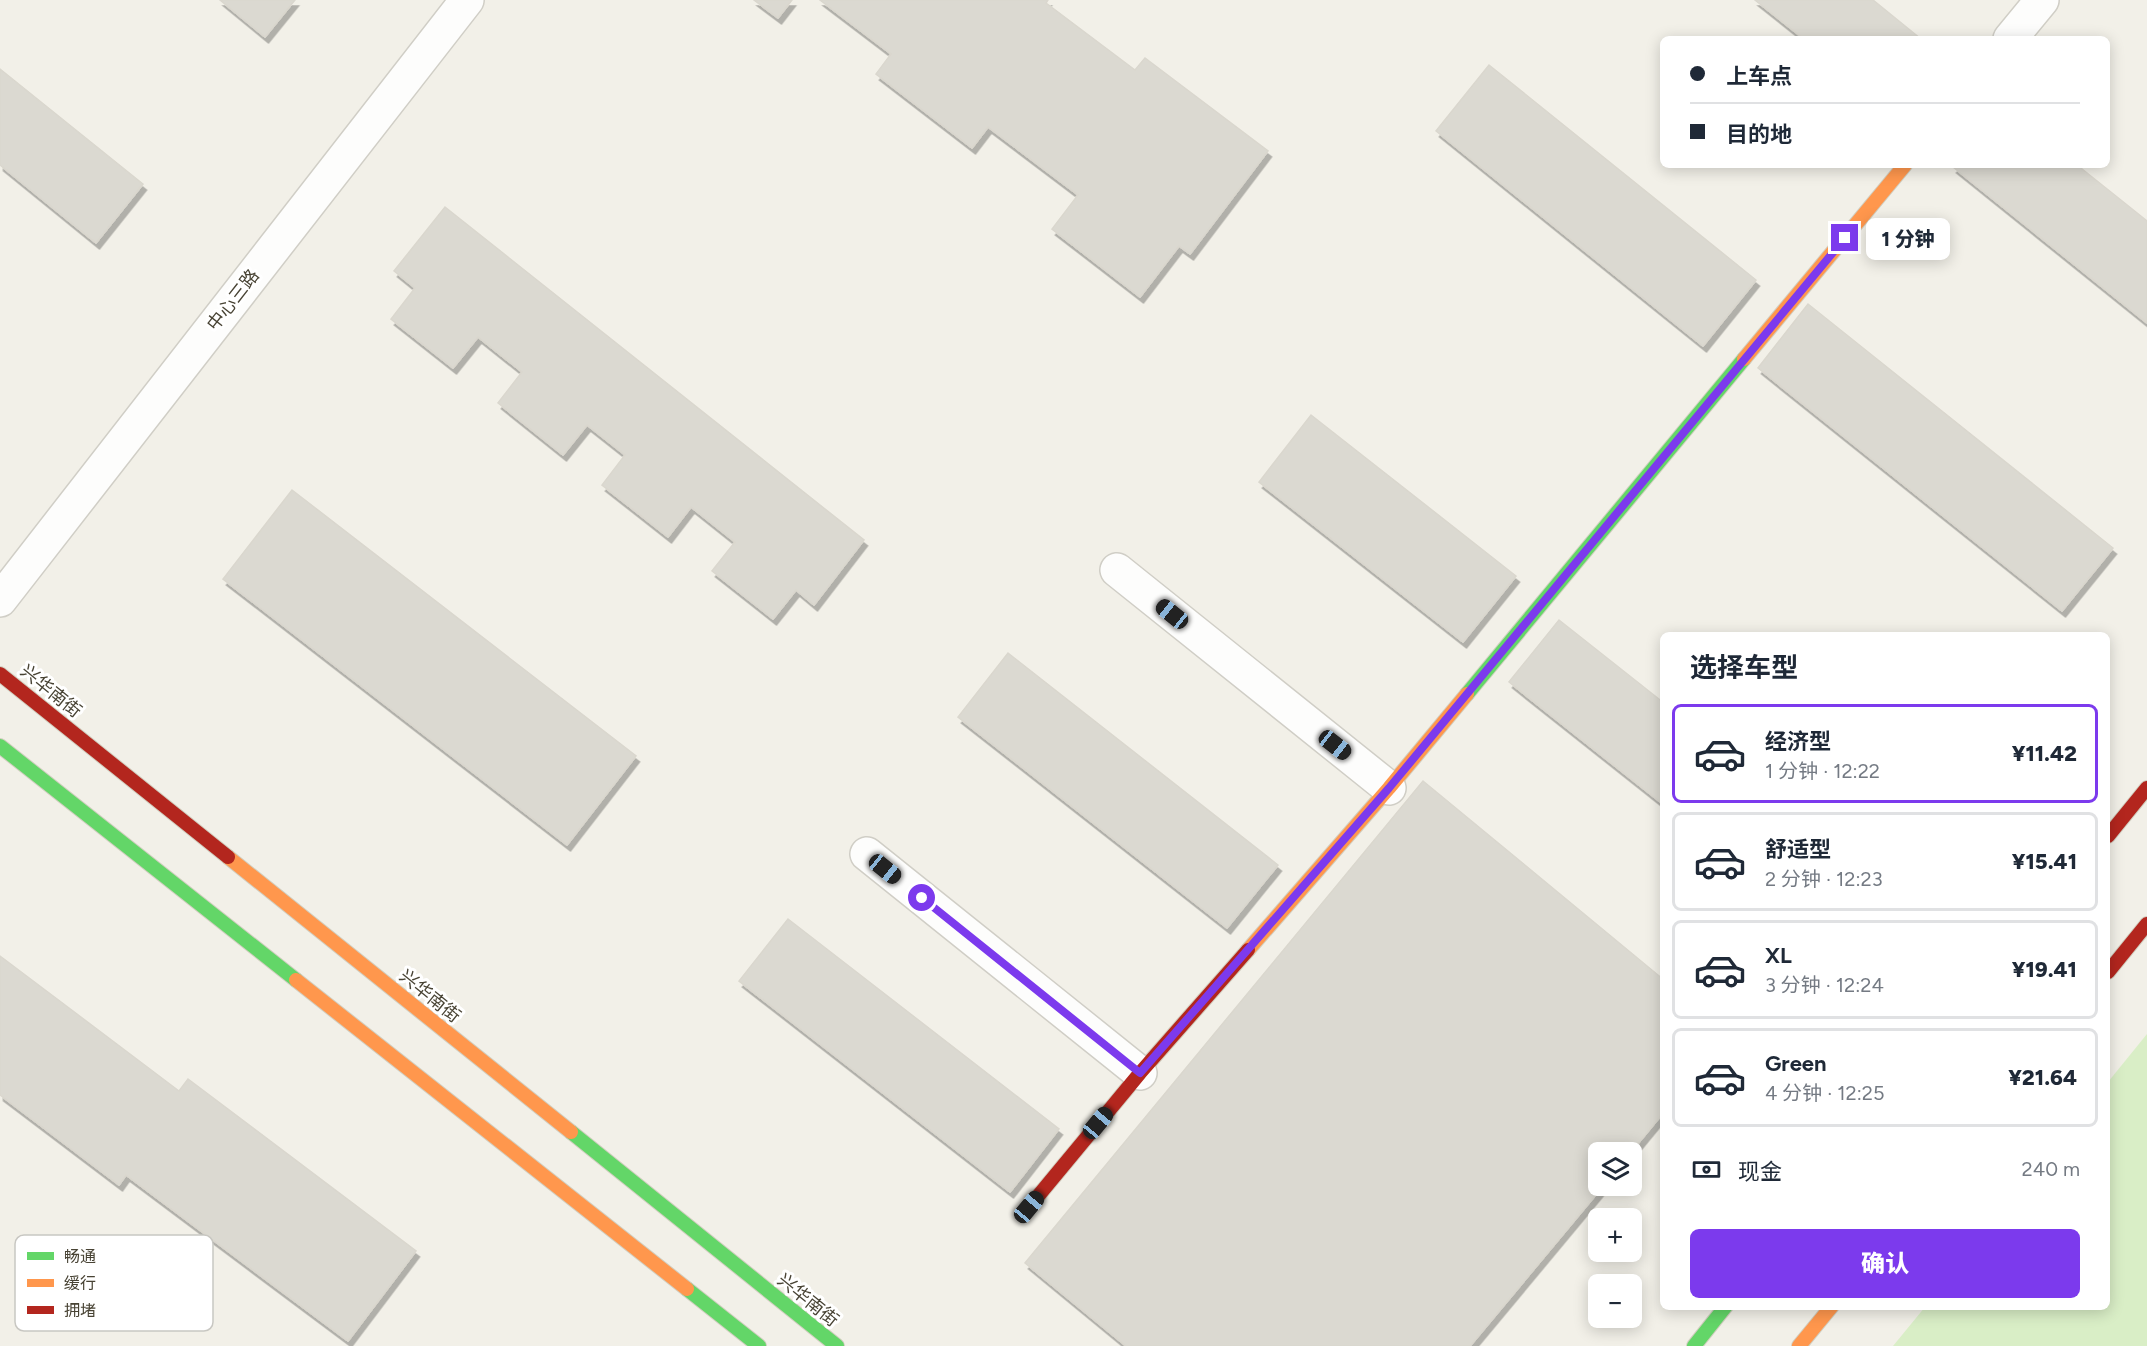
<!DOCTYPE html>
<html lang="zh">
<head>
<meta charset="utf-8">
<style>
	body { margin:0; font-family:Figtree,"Noto Sans SC",sans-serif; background:#f6f6f7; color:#1f2937; height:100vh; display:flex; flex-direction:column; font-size:22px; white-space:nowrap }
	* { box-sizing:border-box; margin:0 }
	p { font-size:20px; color:#747a83 }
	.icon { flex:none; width:33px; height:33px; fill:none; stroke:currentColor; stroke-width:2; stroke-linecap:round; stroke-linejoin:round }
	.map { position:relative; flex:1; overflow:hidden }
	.sheet { position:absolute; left:1660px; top:632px; width:450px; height:678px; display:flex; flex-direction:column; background:#fff; border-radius:9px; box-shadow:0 3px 15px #0003 }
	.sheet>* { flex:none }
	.hud { position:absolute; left:1660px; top:36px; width:450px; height:132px; border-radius:9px; box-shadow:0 3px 15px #0003; display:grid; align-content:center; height:132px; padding:0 30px; background:#fff }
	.tools { position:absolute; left:1588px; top:1142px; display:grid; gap:12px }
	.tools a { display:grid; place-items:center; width:54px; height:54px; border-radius:9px; background:#fff; box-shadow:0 3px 15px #0003; font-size:30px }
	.end { position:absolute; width:27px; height:27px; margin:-14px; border:8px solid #7c3aed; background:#fff; box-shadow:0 0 0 3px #fff }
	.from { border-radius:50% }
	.bubble { position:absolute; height:42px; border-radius:9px; background:#fff; box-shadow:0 3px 15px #0003; font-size:20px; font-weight:800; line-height:42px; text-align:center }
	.car { position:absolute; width:18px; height:36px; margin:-18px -9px; border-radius:8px; box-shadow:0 0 4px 2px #0007; background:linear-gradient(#222 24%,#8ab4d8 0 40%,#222 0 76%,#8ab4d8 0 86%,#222 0) }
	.hud b { display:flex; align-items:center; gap:21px; height:57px; font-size:22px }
	.hud b+b { border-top:2px solid #e0e1e3 }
	.hud i { width:15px; height:15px; background:#1f2937 }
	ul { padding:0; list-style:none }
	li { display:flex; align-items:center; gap:18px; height:99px; margin:0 12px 9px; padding:0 18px; border:3px solid #e0e1e3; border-radius:9px }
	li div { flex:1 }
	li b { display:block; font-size:22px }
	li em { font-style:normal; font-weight:800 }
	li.on { border-color:#7c3aed }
	li>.icon { width:54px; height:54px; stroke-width:1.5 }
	h2 { padding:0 30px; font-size:27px; line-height:72px }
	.pay { display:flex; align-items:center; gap:15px; height:66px; padding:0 30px; font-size:22px }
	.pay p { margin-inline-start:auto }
	.primary-button { display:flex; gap:12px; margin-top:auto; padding:12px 30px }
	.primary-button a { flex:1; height:69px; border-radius:9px; background:#7c3aed; color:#fff; font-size:24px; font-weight:800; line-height:69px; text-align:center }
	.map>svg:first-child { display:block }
	.green { fill:#d9eec6 }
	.building { fill:#dbd9d1; stroke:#dad7ce; stroke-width:1.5; filter:url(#shadow) }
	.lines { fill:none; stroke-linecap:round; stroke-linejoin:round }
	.street-casing { stroke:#d0cec6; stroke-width:36 }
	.fast-casing { stroke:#d1cebf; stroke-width:16 }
	.slow-casing { stroke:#d1cebf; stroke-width:16 }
	.jam-casing { stroke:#d1cebf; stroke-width:16 }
	.street { stroke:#fdfdfc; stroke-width:33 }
	.fast { stroke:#63d668; stroke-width:14 }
	.slow { stroke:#ff974d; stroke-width:14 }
	.jam { stroke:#b3261e; stroke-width:14 }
	.route { stroke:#7c3aed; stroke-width:8 }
	.labels { text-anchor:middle; stroke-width:6; stroke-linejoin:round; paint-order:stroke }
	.street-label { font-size:18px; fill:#484334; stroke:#fff }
	.key { fill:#fff; stroke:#c8c7c2; stroke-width:1.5 }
	.key-label { font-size:16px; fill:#484334 }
</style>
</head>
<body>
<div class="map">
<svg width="2147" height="1346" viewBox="0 0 2147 1346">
	<defs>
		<filter id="shadow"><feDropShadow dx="3.5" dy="6" stdDeviation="0" flood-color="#0004"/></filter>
	</defs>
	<rect width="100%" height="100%" fill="#f2f0e8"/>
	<polygon class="green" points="2147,1034 2147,1346 1893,1346 1925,1307 2108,1306 2108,1082"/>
	<g class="building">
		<polygon points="220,0 295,0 265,37"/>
		<polygon points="754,0 792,0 778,18"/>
		<polygon points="820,0 1048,0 1046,3 1135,70 1145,58 1268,151 1190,254 1179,246 1140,297 1052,229 1078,195 988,127 972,148 876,74 891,54"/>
		<polygon points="1755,0 1873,0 1921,39 1804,39"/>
		<polygon points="1489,65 1756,280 1703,346 1436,131"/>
		<polygon points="0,69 143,184 96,243 0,165"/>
		<polygon points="1955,165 2077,165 2147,221 2147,323 1953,167"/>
		<polygon points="445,207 864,540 814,605 796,590 773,619 712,571 735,542 691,507 668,537 602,485 625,455 587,425 563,455 498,403 522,372 478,337 453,368 391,319 415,288 394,271"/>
		<polygon points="1808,304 2113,548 2062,611 1758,368"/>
		<polygon points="1311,415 1516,576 1463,642 1259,482"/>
		<polygon points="292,490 636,756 567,845 223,579"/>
		<polygon points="1559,620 1664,703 1664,805 1509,682"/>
		<polygon points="1008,653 1278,865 1227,928 958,717"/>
		<polygon points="1423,781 1664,980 1664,1112 1631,1152 1599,1152 1599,1185 1604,1185 1470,1346 1126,1346 1025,1263"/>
		<polygon points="788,919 1059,1129 1010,1192 739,981"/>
		<polygon points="0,956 179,1091 188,1079 416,1251 348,1341 126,1175 119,1185 0,1095"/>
	</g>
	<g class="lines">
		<g class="street-casing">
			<g id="street">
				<polyline points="2010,39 2042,0"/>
				<polyline points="1117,570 1389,788"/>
				<polyline points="0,600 467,0"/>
				<polyline points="867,854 1140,1073"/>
			</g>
		</g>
		<g class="fast-casing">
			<g id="fast">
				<polyline points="1467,694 1744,359"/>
				<polyline points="0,746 296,980"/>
				<polyline points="571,1132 837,1346"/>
				<polyline points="687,1289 759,1346"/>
				<polyline points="1694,1346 1726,1306"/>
			</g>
		</g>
		<g class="slow-casing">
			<g id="slow">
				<polyline points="1744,359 1905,165"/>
				<polyline points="228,857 571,1132"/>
				<polyline points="1248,950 1389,788 1467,694"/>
				<polyline points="296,980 687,1289"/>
				<polyline points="1799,1346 1832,1306"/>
			</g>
		</g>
		<g class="jam-casing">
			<g id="jam">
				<polyline points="0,674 228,857"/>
				<polyline points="2108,836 2147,788"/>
				<polyline points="2108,972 2147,924"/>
				<polyline points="1029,1207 1140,1073 1248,950"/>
			</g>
		</g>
		<use href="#street" class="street"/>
		<use href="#fast" class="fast"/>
		<use href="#slow" class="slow"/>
		<use href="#jam" class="jam"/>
	</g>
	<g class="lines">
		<polyline class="route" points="922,898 1140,1073 1389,788 1845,238"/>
	</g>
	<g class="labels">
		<g class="street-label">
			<text transform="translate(233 300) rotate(-52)" y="6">中心三路</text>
			<text transform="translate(51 691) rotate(39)" y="6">兴华南街</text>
			<text transform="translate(430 996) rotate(39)" y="6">兴华南街</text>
			<text transform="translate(808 1300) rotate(39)" y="6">兴华南街</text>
		</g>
	</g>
	<rect x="15" y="1235" width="198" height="96" rx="9" class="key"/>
	<rect x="27" y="1252" width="27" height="8" fill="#63d668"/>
	<rect x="27" y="1279" width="27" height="8" fill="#ff974d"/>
	<rect x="27" y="1306" width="27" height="8" fill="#b3261e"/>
	<g class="key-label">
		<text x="64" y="1262">畅通</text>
		<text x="64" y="1289">缓行</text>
		<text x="64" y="1316">拥堵</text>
	</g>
</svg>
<div class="tools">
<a><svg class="icon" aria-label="layers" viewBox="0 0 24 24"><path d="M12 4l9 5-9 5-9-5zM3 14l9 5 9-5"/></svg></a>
<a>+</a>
<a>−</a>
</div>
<i class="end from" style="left:922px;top:898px"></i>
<i class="end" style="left:1845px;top:238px"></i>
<div class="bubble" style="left:1866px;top:218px;width:84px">1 分钟</div>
<i class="car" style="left:1172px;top:614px;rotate:309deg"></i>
<i class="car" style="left:1335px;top:745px;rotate:128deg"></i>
<i class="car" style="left:885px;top:869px;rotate:129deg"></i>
<i class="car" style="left:1098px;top:1123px;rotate:40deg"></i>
<i class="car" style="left:1029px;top:1207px;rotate:40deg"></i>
<div class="hud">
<b><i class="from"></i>上车点</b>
<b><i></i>目的地</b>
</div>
<section class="sheet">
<h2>选择车型</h2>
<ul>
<li class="on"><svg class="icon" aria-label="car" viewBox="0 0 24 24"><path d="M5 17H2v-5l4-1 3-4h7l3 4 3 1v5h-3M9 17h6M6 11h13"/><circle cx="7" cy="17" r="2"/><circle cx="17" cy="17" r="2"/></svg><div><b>经济型</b><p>1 分钟 · 12:22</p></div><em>¥11.42</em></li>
<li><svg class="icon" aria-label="car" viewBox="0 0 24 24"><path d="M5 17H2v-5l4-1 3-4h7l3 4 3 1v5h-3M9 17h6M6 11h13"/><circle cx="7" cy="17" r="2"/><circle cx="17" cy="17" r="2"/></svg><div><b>舒适型</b><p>2 分钟 · 12:23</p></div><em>¥15.41</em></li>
<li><svg class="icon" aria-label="car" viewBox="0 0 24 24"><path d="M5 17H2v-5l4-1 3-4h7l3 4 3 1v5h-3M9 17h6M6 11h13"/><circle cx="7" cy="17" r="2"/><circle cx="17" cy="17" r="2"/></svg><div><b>XL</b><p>3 分钟 · 12:24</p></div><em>¥19.41</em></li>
<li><svg class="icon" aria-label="car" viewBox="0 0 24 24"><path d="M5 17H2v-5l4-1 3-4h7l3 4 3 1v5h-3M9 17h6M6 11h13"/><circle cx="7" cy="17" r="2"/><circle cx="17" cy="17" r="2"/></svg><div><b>Green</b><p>4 分钟 · 12:25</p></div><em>¥21.64</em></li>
</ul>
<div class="pay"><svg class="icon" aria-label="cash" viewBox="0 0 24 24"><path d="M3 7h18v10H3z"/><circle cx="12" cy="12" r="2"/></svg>现金<p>240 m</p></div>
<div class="primary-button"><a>确认</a></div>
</section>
</div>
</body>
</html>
